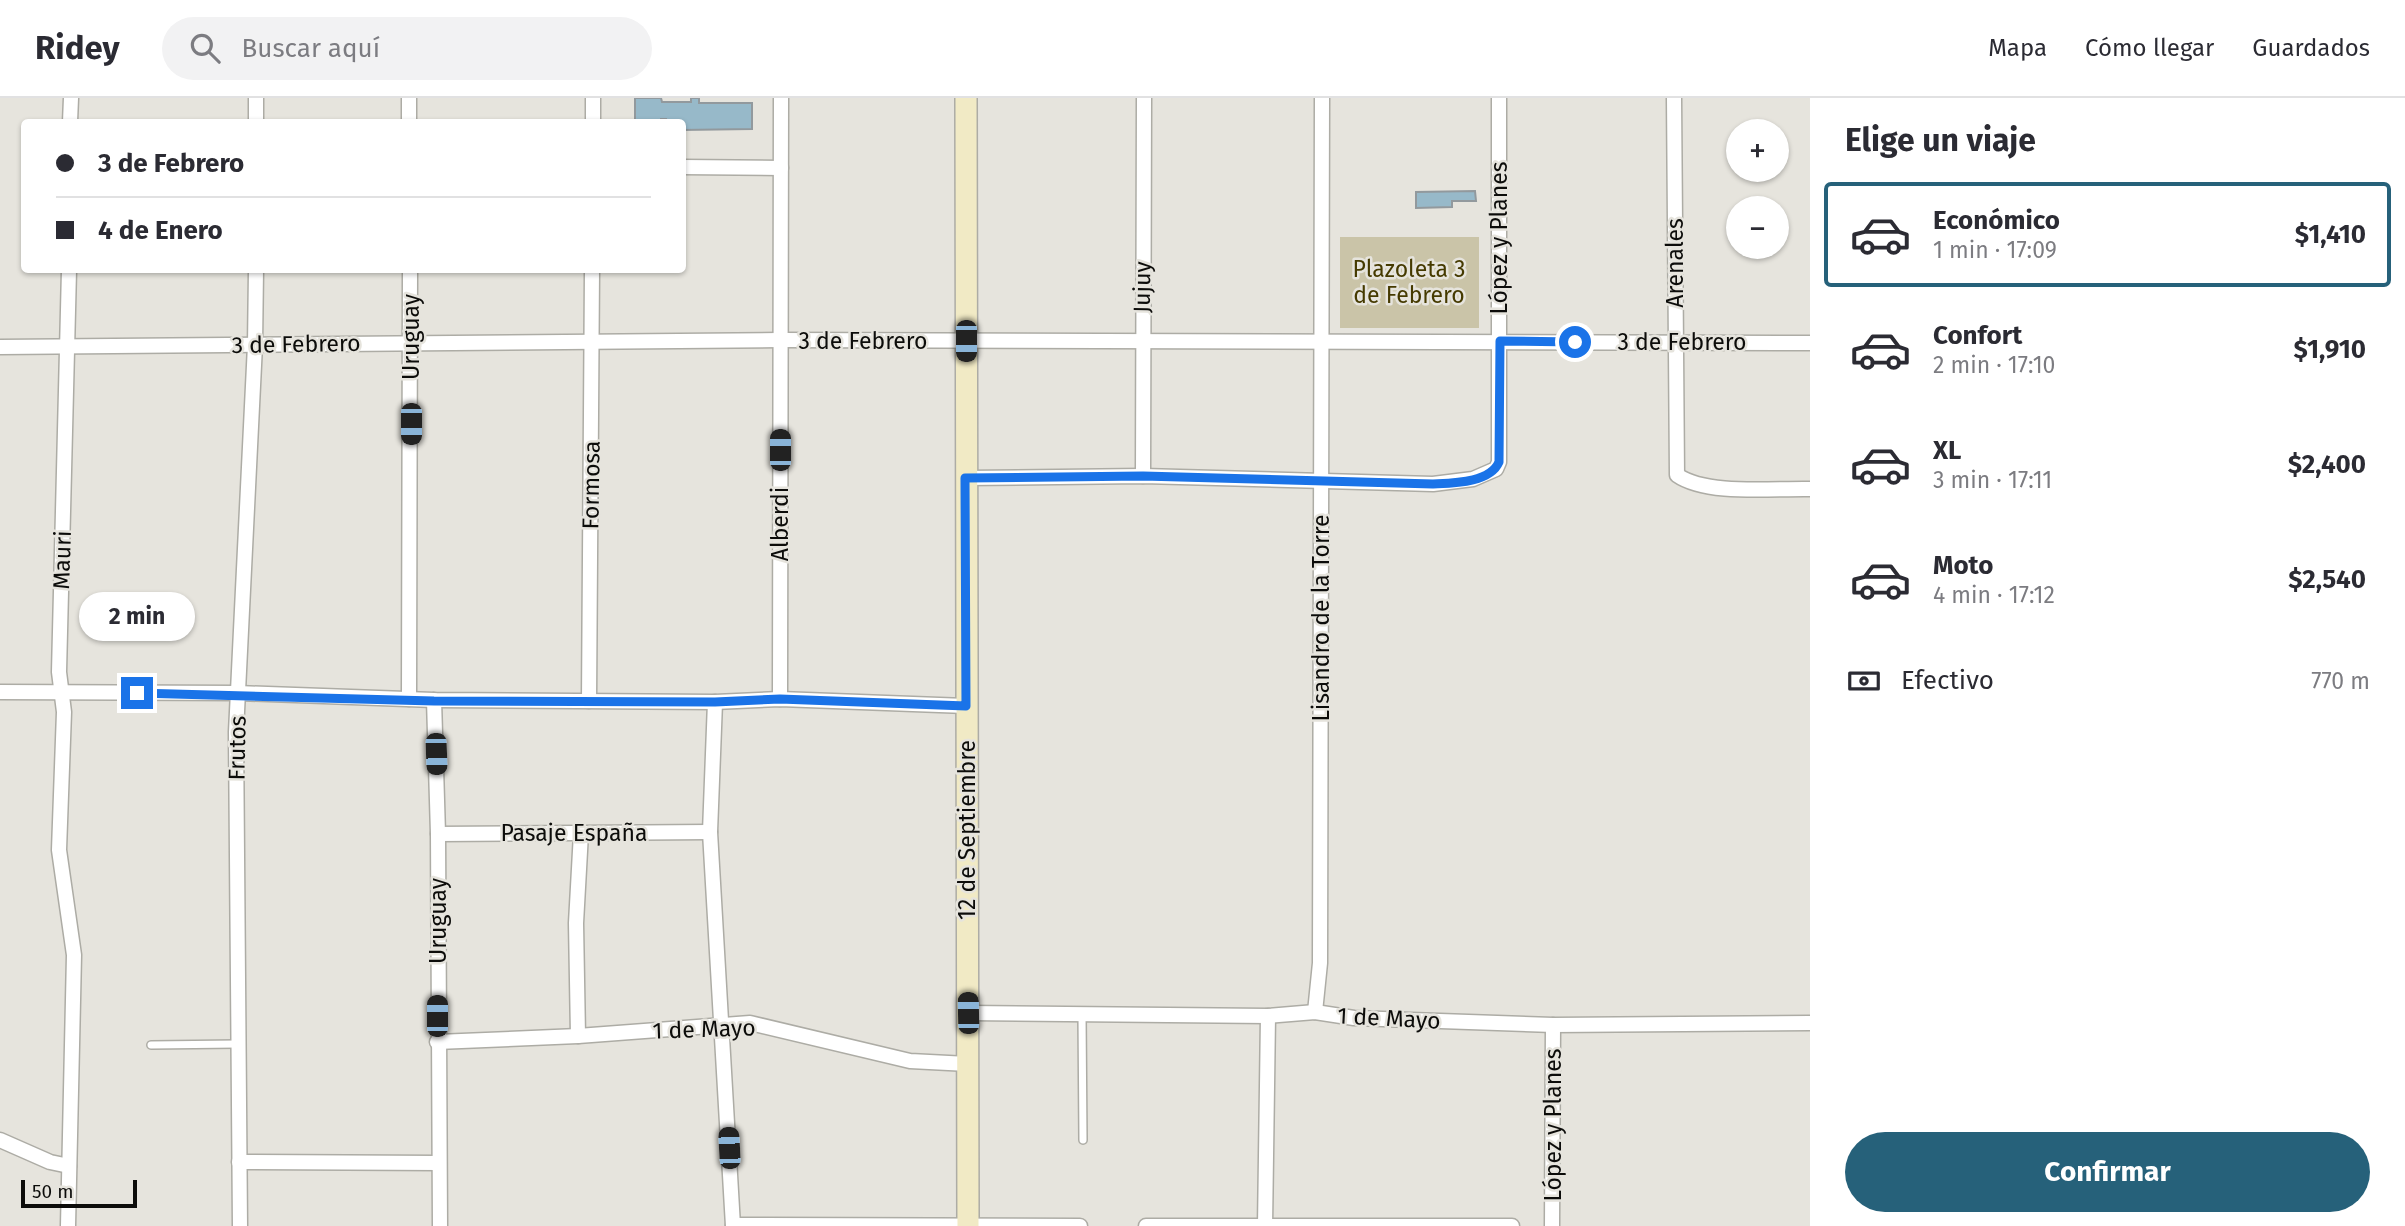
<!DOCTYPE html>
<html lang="es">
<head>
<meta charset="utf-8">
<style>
	body { margin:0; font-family:"Fira Sans",sans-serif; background:#f2f2f3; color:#2b2b33; height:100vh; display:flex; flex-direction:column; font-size:26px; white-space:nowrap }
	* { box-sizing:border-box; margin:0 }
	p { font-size:23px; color:#7c7c81 }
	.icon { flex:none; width:38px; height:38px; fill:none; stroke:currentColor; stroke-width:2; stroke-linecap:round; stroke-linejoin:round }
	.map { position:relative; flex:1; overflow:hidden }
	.sheet { display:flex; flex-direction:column; background:#fff; width:595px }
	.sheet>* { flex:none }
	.banner { position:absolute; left:21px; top:21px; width:665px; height:154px; border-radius:7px; box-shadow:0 2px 5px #0004; display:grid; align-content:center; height:154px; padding:0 35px; background:#fff }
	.buttons { position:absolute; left:1726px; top:21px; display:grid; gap:14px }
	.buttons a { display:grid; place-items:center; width:63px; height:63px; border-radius:50%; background:#fff; box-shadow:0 2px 5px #0004; font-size:35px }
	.scale { position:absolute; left:21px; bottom:18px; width:116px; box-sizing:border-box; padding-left:7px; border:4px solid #0c0c0a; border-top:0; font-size:19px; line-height:24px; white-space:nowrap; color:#0c0c0a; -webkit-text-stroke:5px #e6e4dd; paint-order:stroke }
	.end { position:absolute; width:32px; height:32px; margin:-16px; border:9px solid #1a73e8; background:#fff; box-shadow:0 0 0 4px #fff }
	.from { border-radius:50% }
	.bubble { position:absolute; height:49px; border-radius:24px; background:#fff; box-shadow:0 2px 5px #0004; font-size:23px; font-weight:700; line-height:49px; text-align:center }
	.car { position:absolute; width:21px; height:42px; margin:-21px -10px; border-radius:9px; box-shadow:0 0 5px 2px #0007; background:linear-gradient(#222 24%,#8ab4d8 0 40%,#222 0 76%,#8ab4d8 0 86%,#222 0) }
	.banner b { display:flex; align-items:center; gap:24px; height:66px; font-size:26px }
	.banner b+b { border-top:2px solid #e1e1e2 }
	.banner i { width:18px; height:18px; background:#2b2b33 }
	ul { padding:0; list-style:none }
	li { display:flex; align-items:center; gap:21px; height:105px; margin:0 14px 10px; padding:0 21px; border:4px solid transparent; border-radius:7px }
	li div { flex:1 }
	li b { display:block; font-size:26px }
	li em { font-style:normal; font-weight:700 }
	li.active { border-color:#26617a }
	li>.icon { width:63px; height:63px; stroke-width:1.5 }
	h2 { padding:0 35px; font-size:32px; line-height:84px }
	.pay { display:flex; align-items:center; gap:18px; height:77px; padding:0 35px; font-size:26px }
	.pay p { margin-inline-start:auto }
	.primary-button { display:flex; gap:14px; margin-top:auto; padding:14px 35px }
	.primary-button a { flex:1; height:80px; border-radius:42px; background:#26617a; color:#fff; font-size:28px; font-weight:700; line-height:80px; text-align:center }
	header { display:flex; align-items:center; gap:42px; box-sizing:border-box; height:98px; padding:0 35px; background:#fff; border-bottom:2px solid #e1e1e2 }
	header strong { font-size:33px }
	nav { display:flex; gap:38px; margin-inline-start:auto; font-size:24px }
	.search { width:490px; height:63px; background:#f2f2f3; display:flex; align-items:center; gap:18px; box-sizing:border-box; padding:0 24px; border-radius:38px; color:#7c7c81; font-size:26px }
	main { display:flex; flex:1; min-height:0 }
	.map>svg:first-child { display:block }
	.green { fill:#cac4a8 }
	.building { fill:#97b9c9; stroke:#92999d; stroke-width:2 }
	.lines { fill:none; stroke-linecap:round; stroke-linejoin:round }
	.lane-casing { stroke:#adaca5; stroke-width:10 }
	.street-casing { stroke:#adaca5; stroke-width:17 }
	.secondary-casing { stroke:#adaca5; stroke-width:24 }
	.lane { stroke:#fff; stroke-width:7 }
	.street { stroke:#fff; stroke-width:14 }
	.secondary { stroke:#f1eac5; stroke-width:21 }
	.route { stroke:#1a73e8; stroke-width:9 }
	.labels { text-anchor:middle; stroke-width:5; stroke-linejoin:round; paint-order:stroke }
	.street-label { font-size:23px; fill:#0c0c0a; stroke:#e6e4dd }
	.park-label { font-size:23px; fill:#453a00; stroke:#e6e4dd }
</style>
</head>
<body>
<header>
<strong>Ridey</strong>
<div class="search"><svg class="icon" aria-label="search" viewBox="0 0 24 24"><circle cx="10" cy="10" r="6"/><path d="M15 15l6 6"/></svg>Buscar aquí</div>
<nav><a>Mapa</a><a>Cómo llegar</a><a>Guardados</a></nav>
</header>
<main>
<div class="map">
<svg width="1810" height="1128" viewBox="0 0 1810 1128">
	<rect width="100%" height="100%" fill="#e6e4dd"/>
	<rect class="green" x="1340" y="139" width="139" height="91"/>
	<g class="building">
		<polygon points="635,0 661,0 662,4 691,4 691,0 699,0 699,5 752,5 752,31 682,32 682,24 666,24 666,21 661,21 661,24 635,24"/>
		<polygon points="1475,93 1476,103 1452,103 1452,109 1416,110 1416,94"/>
	</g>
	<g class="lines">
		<g class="lane-casing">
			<g id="lane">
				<polyline points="1082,917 1083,1042"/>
				<polyline points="151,947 237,946"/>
			</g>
		</g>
		<g class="street-casing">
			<g id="street">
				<polyline points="409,0 409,24"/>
				<path d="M1674,0l3,377c30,21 97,13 133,14"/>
				<polyline points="70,24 71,0"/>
				<polyline points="256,24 256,0"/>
				<polyline points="593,24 593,0"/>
				<polyline points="682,69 781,70"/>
				<polyline points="0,249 779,242 1810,245"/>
				<polyline points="1143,378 1144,0"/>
				<polyline points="965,380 1143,378 1433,386 1473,381 1496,371 1499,364 1499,0"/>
				<polyline points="0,594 238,595 434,602 715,604 780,601 966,608"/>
				<polyline points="409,601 410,172"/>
				<polyline points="780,601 781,0"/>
				<polyline points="434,602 438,736 440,1128"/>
				<polyline points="589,603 592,172"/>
				<polyline points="715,604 710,734 733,1128"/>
				<polyline points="438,736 710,734"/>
				<polyline points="1315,914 1320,865 1322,0"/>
				<polyline points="968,915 1268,918 1315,914 1354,920 1553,927 1810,925"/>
				<polyline points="578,938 576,825 581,735"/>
				<polyline points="437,944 578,938 750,925 910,963 968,966"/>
				<polyline points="0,1042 50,1064 69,1068"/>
				<polyline points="239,1064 439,1065"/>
				<polyline points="733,1127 1080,1128"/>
				<polyline points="68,1128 74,857 59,752 64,614 59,574 69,172"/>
				<polyline points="240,1128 236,634 255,247 256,172"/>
				<polyline points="1146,1128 1512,1128"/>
				<polyline points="1265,1128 1268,918"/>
				<polyline points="1552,1128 1553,927"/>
			</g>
		</g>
		<g class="secondary-casing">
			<polyline id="secondary" points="966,0 968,1128"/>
		</g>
		<use href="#lane" class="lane"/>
		<use href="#street" class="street"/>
		<use href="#secondary" class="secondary"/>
	</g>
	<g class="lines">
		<path class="route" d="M137,595l297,8 281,1 65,-3 186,7 -1,-228 178,-2 290,8c20,-1 57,-1 66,-22l1,-121 75,1"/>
	</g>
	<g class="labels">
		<g class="street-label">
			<text transform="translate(1499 140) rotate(-90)" y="8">López y Planes</text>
			<text transform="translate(1675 165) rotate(-90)" y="8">Arenales</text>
			<text transform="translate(1142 189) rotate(-89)" y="8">Jujuy</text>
			<text transform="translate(411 239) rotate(-90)" y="8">Uruguay</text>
			<text x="863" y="251">3 de Febrero</text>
			<text x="1682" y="252">3 de Febrero</text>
			<text transform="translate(296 246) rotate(-1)" y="8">3 de Febrero</text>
			<text transform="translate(591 387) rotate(-89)" y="8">Formosa</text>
			<text transform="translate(780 426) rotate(-90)" y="8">Alberdi</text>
			<text transform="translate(62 462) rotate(-88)" y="8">Mauri</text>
			<text transform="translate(1321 520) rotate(-90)" y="8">Lisandro de la Torre</text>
			<text transform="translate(237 650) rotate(-89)" y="8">Frutos</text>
			<text transform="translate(967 732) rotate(-90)" y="8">12 de Septiembre</text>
			<text x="574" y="743">Pasaje España</text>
			<text transform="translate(438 823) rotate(-90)" y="8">Uruguay</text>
			<text transform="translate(1389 920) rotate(3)" y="8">1 de Mayo</text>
			<text transform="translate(704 931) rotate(-2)" y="8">1 de Mayo</text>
			<text transform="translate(1553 1027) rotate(-90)" y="8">López y Planes</text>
		</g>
		<g class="park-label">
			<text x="1409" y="179">Plazoleta 3<tspan x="1409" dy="26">de Febrero</tspan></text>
		</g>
	</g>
</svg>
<div class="buttons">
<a>+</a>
<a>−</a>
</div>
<div class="scale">50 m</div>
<i class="end from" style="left:1575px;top:244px"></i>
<i class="end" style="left:137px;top:595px"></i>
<div class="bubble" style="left:79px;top:494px;width:116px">2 min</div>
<i class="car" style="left:966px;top:243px;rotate:180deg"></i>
<i class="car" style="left:411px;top:326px;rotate:180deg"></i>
<i class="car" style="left:780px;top:352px;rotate:0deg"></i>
<i class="car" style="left:436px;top:656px;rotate:178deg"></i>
<i class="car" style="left:968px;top:915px;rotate:359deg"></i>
<i class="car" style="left:437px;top:918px;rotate:0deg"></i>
<i class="car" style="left:729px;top:1050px;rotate:357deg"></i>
<div class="banner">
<b><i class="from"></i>3 de Febrero</b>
<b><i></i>4 de Enero</b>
</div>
</div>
<section class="sheet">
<h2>Elige un viaje</h2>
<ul>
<li class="active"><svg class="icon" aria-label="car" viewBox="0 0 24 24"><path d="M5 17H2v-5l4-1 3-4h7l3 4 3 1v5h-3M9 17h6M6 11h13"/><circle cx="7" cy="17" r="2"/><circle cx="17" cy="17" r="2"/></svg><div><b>Económico</b><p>1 min · 17:09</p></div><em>$1,410</em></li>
<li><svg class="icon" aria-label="car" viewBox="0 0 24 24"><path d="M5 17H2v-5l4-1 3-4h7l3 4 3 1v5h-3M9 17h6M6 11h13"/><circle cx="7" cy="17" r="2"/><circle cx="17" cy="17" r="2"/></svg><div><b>Confort</b><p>2 min · 17:10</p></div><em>$1,910</em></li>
<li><svg class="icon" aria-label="car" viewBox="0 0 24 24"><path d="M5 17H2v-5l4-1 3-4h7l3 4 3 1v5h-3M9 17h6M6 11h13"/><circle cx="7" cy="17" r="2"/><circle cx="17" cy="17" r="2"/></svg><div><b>XL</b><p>3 min · 17:11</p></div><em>$2,400</em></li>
<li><svg class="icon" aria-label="car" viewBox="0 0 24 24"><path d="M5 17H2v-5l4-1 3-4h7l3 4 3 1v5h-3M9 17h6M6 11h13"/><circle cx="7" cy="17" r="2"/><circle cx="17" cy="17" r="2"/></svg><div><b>Moto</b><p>4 min · 17:12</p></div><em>$2,540</em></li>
</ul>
<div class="pay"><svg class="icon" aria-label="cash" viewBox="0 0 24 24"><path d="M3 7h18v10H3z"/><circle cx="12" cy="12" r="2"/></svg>Efectivo<p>770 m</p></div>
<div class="primary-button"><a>Confirmar</a></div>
</section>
</main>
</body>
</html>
